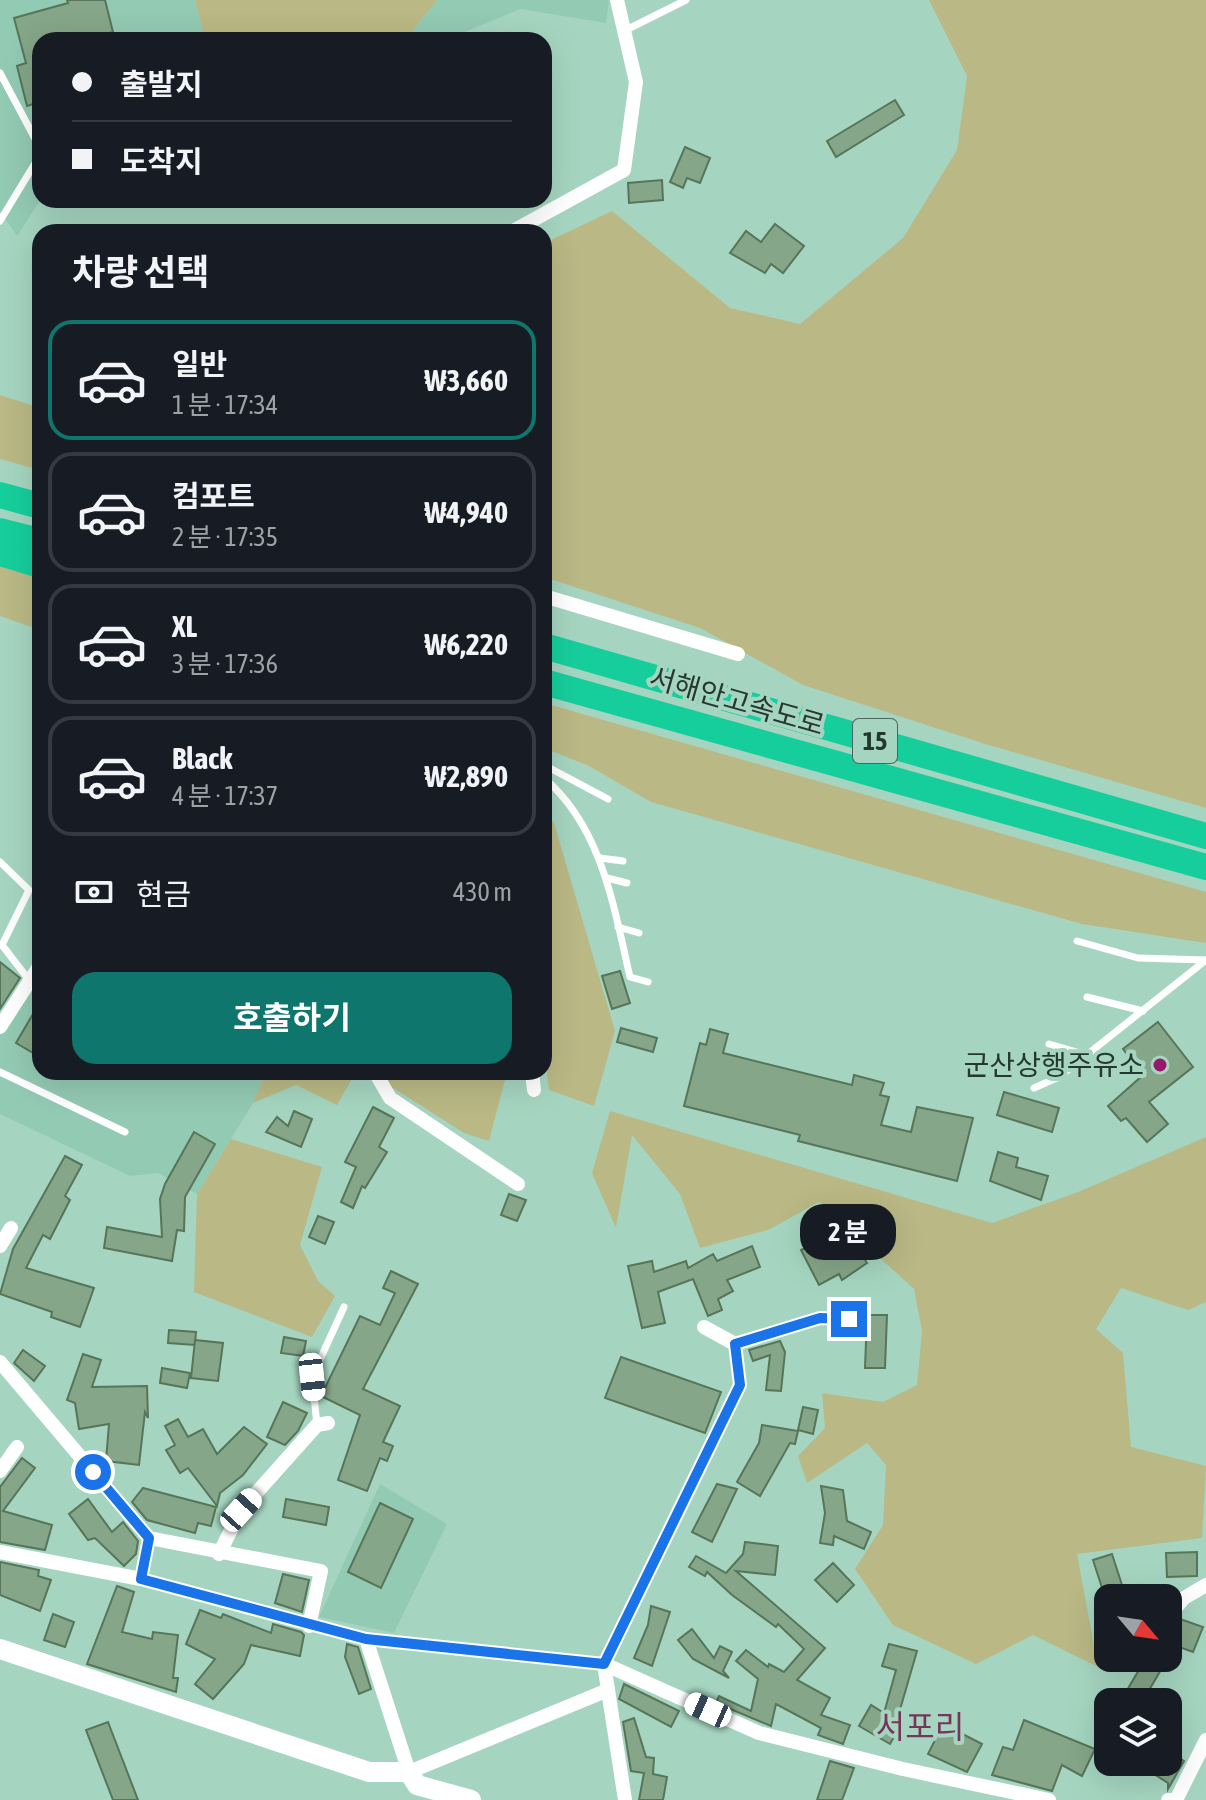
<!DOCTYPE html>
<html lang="ko">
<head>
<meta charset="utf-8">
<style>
	body { margin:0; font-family:"Asap Condensed","Noto Sans KR",sans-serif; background:#20242c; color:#f1f3f6; height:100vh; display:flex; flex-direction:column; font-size:30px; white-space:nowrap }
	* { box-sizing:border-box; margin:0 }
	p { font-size:26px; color:#9ea1a6 }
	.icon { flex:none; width:44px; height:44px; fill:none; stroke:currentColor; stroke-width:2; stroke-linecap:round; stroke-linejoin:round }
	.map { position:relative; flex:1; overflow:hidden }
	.side { position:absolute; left:32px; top:224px; width:520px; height:856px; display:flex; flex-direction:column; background:#171b24; border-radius:24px; box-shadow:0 8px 32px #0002 }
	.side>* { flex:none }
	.top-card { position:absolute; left:32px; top:32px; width:520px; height:176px; border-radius:24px; box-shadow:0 8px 32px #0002; display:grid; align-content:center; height:176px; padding:0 40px; background:#171b24 }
	.needle { width:52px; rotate:119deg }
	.tools { position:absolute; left:1094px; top:1584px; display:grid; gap:16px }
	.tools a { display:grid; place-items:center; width:88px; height:88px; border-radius:16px; background:#171b24; box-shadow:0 8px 32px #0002; font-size:40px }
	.end { position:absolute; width:36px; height:36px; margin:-18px; border:10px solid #1a73e8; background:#fff; box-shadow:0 0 0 4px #fff }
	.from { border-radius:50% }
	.bubble { position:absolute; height:56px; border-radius:24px; background:#171b24; box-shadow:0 8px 32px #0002; font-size:26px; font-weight:700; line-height:56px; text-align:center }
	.car { position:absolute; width:24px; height:48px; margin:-24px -12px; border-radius:10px; box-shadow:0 0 6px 2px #0007; background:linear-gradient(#fff 24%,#345 0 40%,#fff 0 76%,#345 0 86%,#fff 0) }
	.top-card b { display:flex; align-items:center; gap:28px; height:76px; font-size:30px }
	.top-card b+b { border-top:2px solid #363941 }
	.top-card i { width:20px; height:20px; background:#f1f3f6 }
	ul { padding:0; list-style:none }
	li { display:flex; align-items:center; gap:24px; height:120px; margin:0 16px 12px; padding:0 24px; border:4px solid #363941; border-radius:24px }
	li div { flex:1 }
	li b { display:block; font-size:30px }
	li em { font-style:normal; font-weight:700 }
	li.active { border-color:#0f766e }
	li>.icon { width:72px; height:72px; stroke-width:1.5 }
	h2 { padding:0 40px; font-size:36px; line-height:96px }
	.pay { display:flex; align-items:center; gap:20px; height:88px; padding:0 40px; font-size:30px }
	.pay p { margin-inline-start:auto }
	.cta { display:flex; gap:16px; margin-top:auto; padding:16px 40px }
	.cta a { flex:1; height:92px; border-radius:24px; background:#0f766e; color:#fff; font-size:32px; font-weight:700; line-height:92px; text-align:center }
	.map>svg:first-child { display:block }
	.built { fill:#93cab3 }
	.green { fill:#bab985 }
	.building { fill:#85a688; stroke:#567559; stroke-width:2 }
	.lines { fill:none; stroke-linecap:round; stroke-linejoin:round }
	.lane { stroke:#fff; stroke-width:7 }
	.street { stroke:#fff; stroke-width:14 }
	.secondary { stroke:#fff; stroke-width:20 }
	.highway { stroke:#16ce9c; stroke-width:26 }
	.route { stroke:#1a73e8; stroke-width:10 }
	.poi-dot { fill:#98166b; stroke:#a5d5c0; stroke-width:3 }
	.labels { text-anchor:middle; stroke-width:8; stroke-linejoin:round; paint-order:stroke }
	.shield { fill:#a5d5c0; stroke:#4b675b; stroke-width:2 }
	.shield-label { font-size:26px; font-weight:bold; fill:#253830 }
	.street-label { font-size:28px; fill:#253830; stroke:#a5d5c0 }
	.poi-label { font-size:28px; fill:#253830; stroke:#a5d5c0; text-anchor:end }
	.quarter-label { font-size:32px; fill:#75365a; stroke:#a5d5c0 }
</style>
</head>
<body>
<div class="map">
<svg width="1206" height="1800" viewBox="0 0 1206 1800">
	<rect width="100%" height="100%" fill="#a5d5c0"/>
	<g class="built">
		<polygon points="0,0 195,0 205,40 40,40 40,200 17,236 0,211"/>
		<polygon points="437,0 609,0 606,23 520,9 445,40 405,40"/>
		<polygon points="40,969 40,1072 266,1072 253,1103 197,1194 158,1173 130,1176 0,1114 0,1033"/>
		<polygon points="380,1484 447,1524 394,1633 319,1617"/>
	</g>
	<g class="green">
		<polygon points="195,0 437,0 405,40 205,40"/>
		<polygon points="929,0 1206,0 1206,808 982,743 803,685 700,628 544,577 544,248 553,239 612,211 730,308 800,324 903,238 957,150 967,76"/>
		<polygon points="0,395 40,408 40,470 0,459"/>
		<polygon points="0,566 40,577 40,630 0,616"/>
		<polygon points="544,703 1206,892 1206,943 1082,924 651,802 589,766 544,748"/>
		<polygon points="544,812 554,823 615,1031 594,1106 549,1090 544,1051"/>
		<polygon points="266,1072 356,1072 337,1105 296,1085 253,1103"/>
		<polygon points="368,1072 507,1072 489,1141 464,1133"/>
		<polygon points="610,1111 992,1223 1078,1192 1206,1137 1206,1302 1188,1310 1121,1288 1096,1329 1123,1353 1131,1447 1206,1466 1202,1538 1077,1554 1098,1667 1033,1635 976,1664 893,1625 855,1569 883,1525 886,1465 867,1443 807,1483 798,1456 825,1428 822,1393 883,1402 917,1385 922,1331 914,1289 819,1202 768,1230 700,1248 680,1194 632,1135 616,1228 592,1173"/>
		<polygon points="231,1139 322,1167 300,1245 318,1281 335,1296 312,1337 194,1292 197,1194"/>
	</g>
	<g class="building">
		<polygon points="67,0 105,0 113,32 82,40 40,40 40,52 36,53 40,102 27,106 17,66 26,63 14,18 68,3"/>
		<polygon points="895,100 904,115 836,157 827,141"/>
		<polygon points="685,147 710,158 700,183 687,178 683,188 670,182"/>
		<polygon points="662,180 663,200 629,203 628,183"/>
		<polygon points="775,224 804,246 783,273 771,264 765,273 730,253 746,231 761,242"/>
		<polygon points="0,962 20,978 0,1009"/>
		<polygon points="620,971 630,1003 612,1009 602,976"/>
		<polygon points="40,1002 40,1057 16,1043"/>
		<polygon points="1158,1022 1193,1067 1149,1102 1168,1124 1147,1142 1126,1118 1121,1121 1108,1106 1143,1075 1123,1049"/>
		<polygon points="621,1028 657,1038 653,1052 617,1042"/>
		<polygon points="710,1029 728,1034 723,1053 852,1085 854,1075 884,1083 880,1095 889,1097 881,1125 911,1132 917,1107 973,1118 957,1181 798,1141 800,1135 684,1106 700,1043 706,1045"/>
		<polygon points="1004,1092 1059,1108 1052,1132 997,1115"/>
		<polygon points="373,1107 394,1118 379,1147 387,1152 365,1188 362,1186 353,1208 341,1202 356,1167 345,1162"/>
		<polygon points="294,1111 312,1119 301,1147 266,1132 277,1117 288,1126"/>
		<polygon points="194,1132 215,1144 185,1197 184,1231 177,1230 172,1261 104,1248 107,1227 162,1237 160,1199 165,1184"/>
		<polygon points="998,1152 1018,1158 1016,1167 1048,1176 1041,1200 990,1181"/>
		<polygon points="65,1156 82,1165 65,1196 70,1200 50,1239 43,1235 26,1268 94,1288 80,1327 51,1317 52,1312 0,1294 13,1249"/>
		<polygon points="509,1194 526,1200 517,1221 501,1215"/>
		<polygon points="318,1216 334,1222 325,1244 309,1237"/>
		<polygon points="846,1231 867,1263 842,1280 839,1274 819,1285 801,1250 817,1242 820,1249"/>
		<polygon points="752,1246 760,1267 727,1280 733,1291 718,1299 722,1310 708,1316 693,1279 658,1292 665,1323 642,1328 628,1266 652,1261 654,1272 686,1261 688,1268 713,1254 717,1261"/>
		<polygon points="391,1271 418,1284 363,1389 400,1406 383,1442 393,1446 387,1461 380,1458 367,1491 338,1480 360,1415 321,1396 360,1316 380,1325 395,1293 383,1288"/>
		<polygon points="867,1315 887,1315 885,1368 865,1368"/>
		<polygon points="169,1330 196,1332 195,1345 168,1343"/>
		<polygon points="284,1337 306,1341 303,1356 281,1353"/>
		<polygon points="195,1340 223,1343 218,1381 191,1378"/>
		<polygon points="780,1341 785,1352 781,1391 766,1390 770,1355 753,1361 749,1350"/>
		<polygon points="23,1350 45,1366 34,1381 14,1363"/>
		<polygon points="83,1354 101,1360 92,1387 147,1386 148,1418 145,1412 139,1465 106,1461 109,1424 79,1429 75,1403 67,1400"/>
		<polygon points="621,1357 721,1392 705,1433 605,1398"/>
		<polygon points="162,1368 190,1373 187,1388 160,1383"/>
		<polygon points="283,1402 307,1413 298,1431 285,1445 267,1437"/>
		<polygon points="803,1407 818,1410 813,1434 798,1430"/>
		<polygon points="178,1419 188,1437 203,1429 217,1454 244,1427 267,1444 243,1475 220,1493 217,1506 188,1468 180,1473 166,1450 175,1445 165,1426"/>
		<polygon points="762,1425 798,1431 795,1444 790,1443 760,1496 737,1482 759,1443"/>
		<polygon points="22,1458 35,1468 3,1511 52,1525 45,1550 0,1542 0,1487"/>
		<polygon points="717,1484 737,1489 712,1542 692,1532"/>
		<polygon points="821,1486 843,1490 847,1521 871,1532 864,1549 834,1536 833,1545 820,1543 825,1513"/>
		<polygon points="143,1488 216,1507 211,1526 198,1523 195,1533 147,1520 132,1502"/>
		<polygon points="88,1499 112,1532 123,1522 138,1541 136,1554 124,1566 95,1538 88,1540 69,1514"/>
		<polygon points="286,1499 329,1507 326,1525 283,1517"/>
		<polygon points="380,1503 413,1519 381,1588 348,1572"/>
		<polygon points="745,1542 778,1546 775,1575 736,1571 825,1648 797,1680 830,1698 821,1715 850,1725 843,1744 818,1735 821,1728 776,1704 771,1726 716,1703 719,1696 751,1711 758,1679 736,1661 746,1650 768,1667 769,1664 784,1672 804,1649 778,1624 776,1627 732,1595 707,1572 705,1576 689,1567 696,1556 726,1573 743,1554"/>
		<polygon points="1197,1552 1197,1576 1167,1577 1166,1553"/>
		<polygon points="1112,1554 1122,1585 1103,1591 1093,1560"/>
		<polygon points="0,1562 39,1570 38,1576 51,1580 40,1611 0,1595"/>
		<polygon points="833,1563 854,1585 837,1602 815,1580"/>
		<polygon points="283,1574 309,1580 302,1612 275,1603"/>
		<polygon points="117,1586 134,1592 122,1632 152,1639 153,1632 178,1635 173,1678 178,1678 176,1692 87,1664"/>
		<polygon points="651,1606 670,1612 652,1666 634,1658 648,1625"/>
		<polygon points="200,1610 221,1618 223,1614 271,1633 273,1624 301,1632 304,1635 300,1656 251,1645 244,1664 213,1699 195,1684 215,1659 186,1644"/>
		<polygon points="53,1614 74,1622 65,1647 44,1640"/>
		<polygon points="1180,1619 1203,1627 1193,1652 1168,1643"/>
		<polygon points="692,1629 714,1658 720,1646 732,1652 723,1671 729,1678 693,1659 678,1640"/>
		<polygon points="347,1644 358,1647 371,1689 359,1694 345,1657"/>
		<polygon points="889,1644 917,1651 897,1720 902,1723 890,1744 859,1726 871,1705 884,1713 896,1670 882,1666"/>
		<polygon points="1146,1658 1168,1658 1142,1702 1120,1702"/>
		<polygon points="624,1684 679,1711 671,1727 619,1699"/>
		<polygon points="634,1718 646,1757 654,1758 653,1774 667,1777 663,1800 639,1800 644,1773 631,1771 623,1722"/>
		<polygon points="1024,1720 1095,1749 1082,1776 1062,1765 1052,1791 992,1775 1003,1747 1013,1750"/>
		<polygon points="108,1722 138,1800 113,1800 86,1730"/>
		<polygon points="943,1724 982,1744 967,1772 928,1754"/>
		<polygon points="1168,1750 1184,1761 1168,1789 1168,1783 1135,1762 1168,1762"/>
		<polygon points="830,1761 854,1768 842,1800 817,1800"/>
	</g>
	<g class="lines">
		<g class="lane">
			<polyline points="624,31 686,0"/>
			<polyline points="0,73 40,148"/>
			<polyline points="0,221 40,155"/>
			<polyline points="544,765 608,799"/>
			<path d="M544,778c58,49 70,130 86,199l18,5"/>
			<polyline points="600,858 623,861"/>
			<polyline points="0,862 29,890 2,945 29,980"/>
			<polyline points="607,878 627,883"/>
			<polyline points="618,927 639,933"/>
			<polyline points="1077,941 1138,958 1206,960"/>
			<polyline points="1087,997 1143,1011"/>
			<polyline points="1049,1044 1087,1055"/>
			<polyline points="0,1072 125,1132"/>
			<polyline points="1034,1088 1059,1077 1206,960"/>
			<polyline points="317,1425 312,1377 344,1307"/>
		</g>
		<g class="street">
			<polyline points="511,232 624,170 636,82 617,0"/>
			<polyline points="544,596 738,654"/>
			<polyline points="0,1027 40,965"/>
			<polyline points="375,1072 390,1098 518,1184"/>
			<polyline points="532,1072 534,1090"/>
			<polyline points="0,1246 11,1228"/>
			<polyline points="735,1344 820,1318 849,1319"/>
			<polyline points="0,1362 149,1538 141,1579"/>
			<polyline points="0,1471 17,1447"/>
			<polyline points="149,1538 321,1571 309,1626"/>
			<polyline points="0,1552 141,1579 366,1639 604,1664 759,1733 903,1769 1049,1800"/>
			<polyline points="219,1554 241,1510 317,1425 328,1423"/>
			<polyline points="1168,1617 1184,1598 1206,1585"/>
			<polyline points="366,1639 409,1772 608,1690"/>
			<polyline points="625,1800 604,1664 740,1385 735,1344 704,1327"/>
			<polyline points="1168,1800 1176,1800 1206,1740"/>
		</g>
		<polyline class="secondary" points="0,1649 369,1772 409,1772 417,1785 471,1800"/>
		<g class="highway">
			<polyline points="0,495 40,506"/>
			<polyline points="0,531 40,541"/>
			<polyline points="0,553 40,565"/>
			<polyline points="544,646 1206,836"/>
			<polyline points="544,682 1206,867"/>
		</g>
	</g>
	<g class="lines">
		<polyline class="route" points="93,1472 149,1538 141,1579 366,1639 604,1664 740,1385 735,1344 820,1318 849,1319"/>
	</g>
	<circle class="poi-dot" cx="1160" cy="1065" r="8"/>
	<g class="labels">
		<rect class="shield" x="853" y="719" width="44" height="44" rx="6"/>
		<g class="shield-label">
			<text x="875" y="750">15</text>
		</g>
		<g class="street-label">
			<text transform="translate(737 701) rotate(16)" y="10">서해안고속도로</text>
		</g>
		<g class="poi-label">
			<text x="1144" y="1075">군산상행주유소</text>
		</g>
		<g class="quarter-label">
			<text x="920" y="1738">서포리</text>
		</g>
	</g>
</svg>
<div class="tools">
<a><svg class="needle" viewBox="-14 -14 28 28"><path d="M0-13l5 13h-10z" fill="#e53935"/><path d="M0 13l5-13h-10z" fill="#9ea1a6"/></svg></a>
<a><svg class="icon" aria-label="layers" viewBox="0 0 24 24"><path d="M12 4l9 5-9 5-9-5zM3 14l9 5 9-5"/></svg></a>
</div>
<i class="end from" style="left:93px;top:1472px"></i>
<i class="end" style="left:849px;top:1319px"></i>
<div class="bubble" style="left:800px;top:1204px;width:96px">2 분</div>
<i class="car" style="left:312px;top:1377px;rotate:174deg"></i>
<i class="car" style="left:241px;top:1510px;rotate:42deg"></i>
<i class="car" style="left:708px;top:1710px;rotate:294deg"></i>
<div class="top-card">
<b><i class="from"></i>출발지</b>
<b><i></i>도착지</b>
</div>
<section class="side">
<h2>차량 선택</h2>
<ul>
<li class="active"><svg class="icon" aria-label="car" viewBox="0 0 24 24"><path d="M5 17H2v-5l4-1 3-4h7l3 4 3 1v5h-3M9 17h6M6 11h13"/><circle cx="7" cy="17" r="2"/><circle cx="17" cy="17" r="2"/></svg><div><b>일반</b><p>1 분 · 17:34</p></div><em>₩3,660</em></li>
<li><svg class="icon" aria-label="car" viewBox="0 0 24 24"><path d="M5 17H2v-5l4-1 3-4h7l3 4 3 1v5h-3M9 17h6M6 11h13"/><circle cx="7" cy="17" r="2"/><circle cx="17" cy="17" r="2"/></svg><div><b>컴포트</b><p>2 분 · 17:35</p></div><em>₩4,940</em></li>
<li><svg class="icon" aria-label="car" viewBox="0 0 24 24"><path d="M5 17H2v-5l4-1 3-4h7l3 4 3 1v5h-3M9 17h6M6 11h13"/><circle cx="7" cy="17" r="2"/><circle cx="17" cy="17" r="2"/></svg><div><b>XL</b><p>3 분 · 17:36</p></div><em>₩6,220</em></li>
<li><svg class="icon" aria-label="car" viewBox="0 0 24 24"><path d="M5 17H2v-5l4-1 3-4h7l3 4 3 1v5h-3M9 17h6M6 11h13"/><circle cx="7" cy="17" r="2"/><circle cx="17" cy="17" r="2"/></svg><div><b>Black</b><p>4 분 · 17:37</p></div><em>₩2,890</em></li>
</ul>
<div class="pay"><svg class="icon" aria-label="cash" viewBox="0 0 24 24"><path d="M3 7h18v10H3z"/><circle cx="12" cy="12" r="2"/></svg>현금<p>430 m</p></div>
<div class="cta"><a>호출하기</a></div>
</section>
</div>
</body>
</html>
